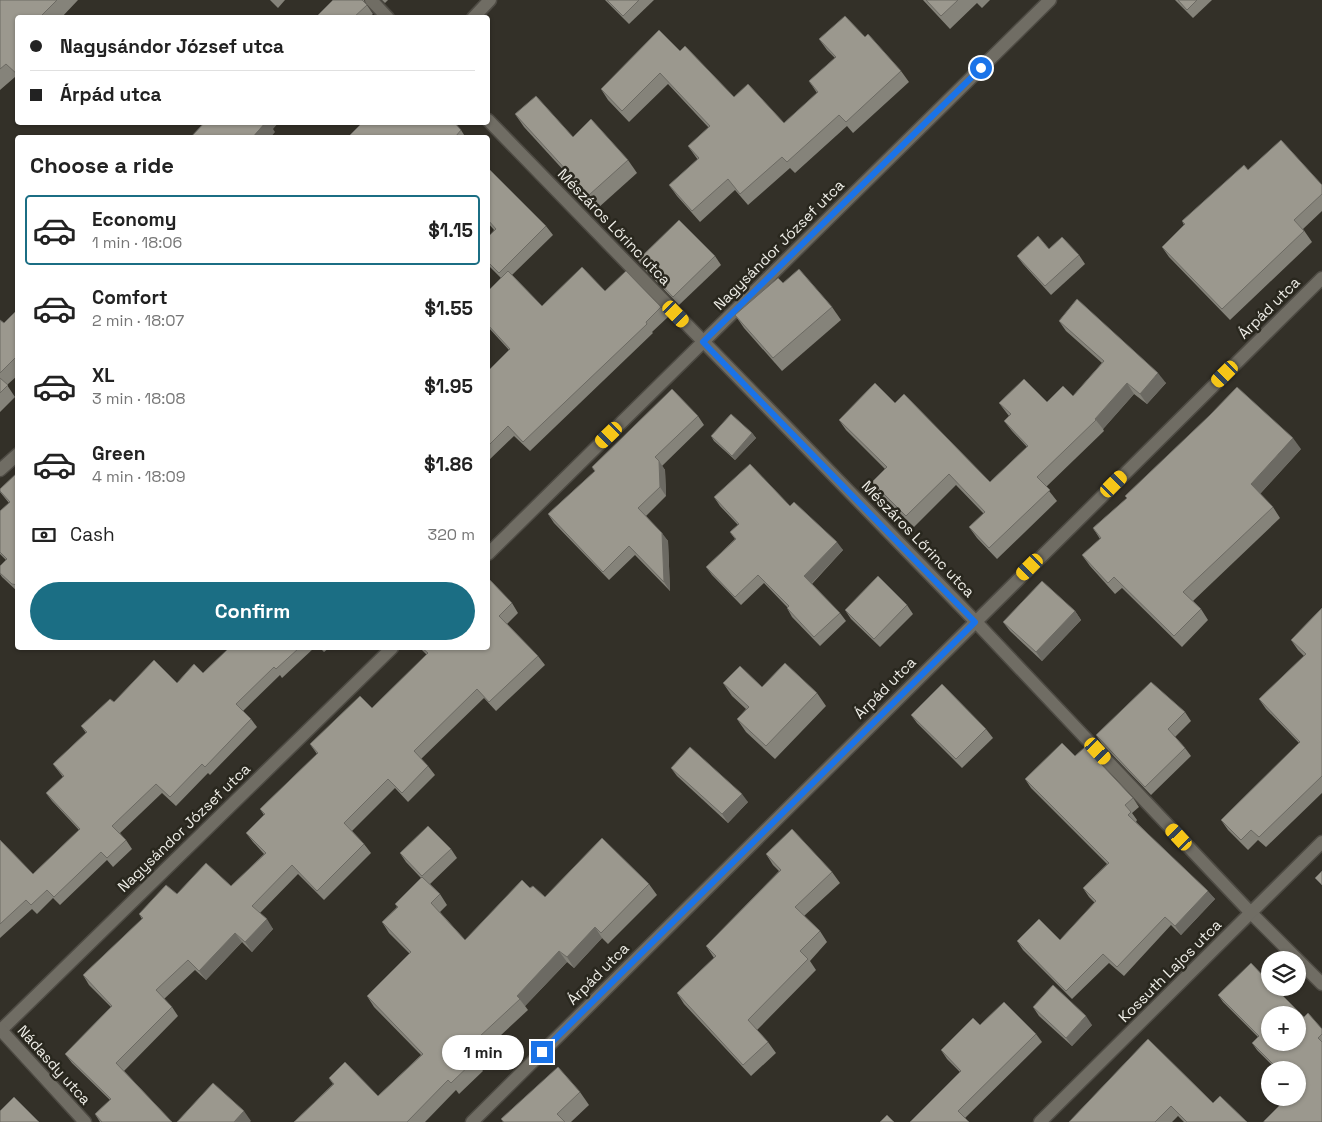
<!DOCTYPE html>
<html lang="en">
<head>
<meta charset="utf-8">
<style>
	body { margin:0; font-family:"Space Grotesk",sans-serif; background:#f2f2f2; color:#222; height:100vh; display:flex; flex-direction:column; font-size:19px; white-space:nowrap }
	* { box-sizing:border-box; margin:0 }
	p { font-size:16px; color:#767676 }
	.icon { flex:none; width:28px; height:28px; fill:none; stroke:currentColor; stroke-width:2; stroke-linecap:round; stroke-linejoin:round }
	.map { position:relative; flex:1; overflow:hidden }
	.panel { position:absolute; left:15px; top:135px; width:475px; height:515px; display:flex; flex-direction:column; background:#fff; border-radius:5px; box-shadow:0 1px 4px #0004 }
	.panel>* { flex:none }
	.top-card { position:absolute; left:15px; top:15px; width:475px; height:110px; border-radius:5px; box-shadow:0 1px 4px #0004; display:grid; align-content:center; height:110px; padding:0 15px; background:#fff }
	.tools { position:absolute; left:1261px; top:951px; display:grid; gap:10px }
	.tools a { display:grid; place-items:center; width:45px; height:45px; border-radius:50%; background:#fff; box-shadow:0 1px 4px #0004; font-size:25px }
	.end { position:absolute; width:22px; height:22px; margin:-11px; border:6px solid #1a73e8; background:#fff; box-shadow:0 0 0 2px #fff }
	.from { border-radius:50% }
	.bubble { position:absolute; height:35px; border-radius:18px; background:#fff; box-shadow:0 1px 4px #0004; font-size:16px; font-weight:700; line-height:35px; text-align:center }
	.car { position:absolute; width:15px; height:30px; margin:-15px -8px; border-radius:6px; box-shadow:0 0 4px 1px #0007; background:linear-gradient(#f5c518 24%,#345 0 40%,#f5c518 0 76%,#345 0 86%,#f5c518 0) }
	.top-card b { display:flex; align-items:center; gap:18px; height:48px; font-size:19px }
	.top-card b+b { border-top:1px solid #e0e0e0 }
	.top-card i { width:12px; height:12px; background:#222 }
	ul { padding:0; list-style:none }
	li { display:flex; align-items:center; gap:15px; height:70px; margin:0 10px 8px; padding:0 5px; border:2px solid transparent; border-radius:5px }
	li div { flex:1 }
	li b { display:block; font-size:19px }
	li em { font-style:normal; font-weight:700 }
	li.current { border-color:#1b6e84 }
	li>.icon { width:45px; height:45px; stroke-width:1.5 }
	h2 { padding:0 15px; font-size:22px; line-height:60px }
	.pay { display:flex; align-items:center; gap:12px; height:55px; padding:0 15px; font-size:19px }
	.pay p { margin-inline-start:auto }
	.primary-button { display:flex; gap:10px; margin-top:auto; padding:10px 15px }
	.primary-button a { flex:1; height:58px; border-radius:30px; background:#1b6e84; color:#fff; font-size:20px; font-weight:700; line-height:58px; text-align:center }
	.map>svg:first-child { display:block }
	.lines { fill:none; stroke-linecap:round; stroke-linejoin:round }
	.minor-casing { stroke:#4e4b44; stroke-width:15 }
	.tertiary-casing { stroke:#4e4b44; stroke-width:15 }
	.minor { stroke:#706d64; stroke-width:12 }
	.tertiary { stroke:#706d64; stroke-width:12 }
	.wall { fill:#85837a }
	.shaded-wall { fill:#6c6a63 }
	.building { fill:#9b988e; stroke:#6c6a63; fill-rule:evenodd }
	.route { stroke:#1a73e8; stroke-width:6 }
	.labels { text-anchor:middle; stroke-width:5; stroke-linejoin:round; paint-order:stroke }
	.street-label { font-size:15px; fill:#eeede7; stroke:#29271e }
</style>
</head>
<body>
<div class="map">
<svg width="1322" height="1122" viewBox="0 0 1322 1122">
	<rect width="100%" height="100%" fill="#333028"/>
	<g class="lines">
		<g class="minor-casing">
			<g id="minor">
				<polyline points="371,0 388,18"/>
				<polyline points="473,18 490,0"/>
				<polyline points="488,120 975,621 1251,913 1322,984"/>
				<polyline points="0,470 18,454"/>
				<polyline points="488,554 1050,0"/>
				<polyline points="0,1031 392,648"/>
				<polyline points="472,1122 1322,278"/>
				<polyline points="1040,1122 1322,842"/>
			</g>
		</g>
		<g class="tertiary-casing">
			<polyline id="tertiary" points="0,1029 85,1122"/>
		</g>
		<use href="#minor" class="minor"/>
		<use href="#tertiary" class="tertiary"/>
	</g>
	<g class="wall">
		<polygon points="0,0 78,0 61,18 18,18 18,79 15,77 0,90"/>
		<polygon points="270,0 285,0 278,8"/>
		<polygon points="333,0 364,0 364,1 373,14 368,18 315,18"/>
		<polygon points="382,0 388,0 385,3"/>
		<polygon points="605,0 654,0 629,24"/>
		<polygon points="923,0 990,0 982,8 977,3 950,29"/>
		<polygon points="1175,0 1212,0 1193,18"/>
		<polygon points="865,37 901,71 909,82 853,133 847,126 795,173 790,168 748,205 735,190 700,222 677,196 669,185 698,160 688,146 709,128 668,84 629,122 608,100 601,89 680,51 734,97 784,123 817,93 809,81 835,58 827,50 819,39"/>
		<polygon points="515,114 573,137 628,160 637,173 598,208 524,127"/>
		<polygon points="461,130 466,138 347,138"/>
		<polygon points="488,168 546,226 553,235 512,275 542,306 605,291 661,307 668,317 652,332 653,333 530,451 514,436 488,461 488,371 509,350 488,327 488,291 501,278 488,265 488,237 494,230 488,223"/>
		<polygon points="1248,170 1322,185 1322,211 1303,229 1312,242 1230,320 1169,257 1162,247 1184,225 1182,221"/>
		<polygon points="1049,249 1079,255 1085,264 1051,295 1023,264 1017,256"/>
		<polygon points="715,256 721,265 679,305 644,269 638,260"/>
		<polygon points="783,283 832,307 841,320 782,371 744,328 735,315"/>
		<polygon points="18,309 18,375 7,385 15,397 0,412 0,320 4,323"/>
		<polygon points="1059,321 1166,383 1147,404 1134,394 1103,429 1104,431 1046,487 1057,501 997,559 977,538 969,527 984,514 956,485 914,527 879,493 872,482 885,469 846,430 839,420 895,403 990,482 1027,447 1012,431 1004,421 1009,416 999,403 1047,402 1073,396 1102,363 1066,331"/>
		<polygon points="698,416 704,425 662,466 665,470 666,496 646,516 668,541 670,591 635,555 609,580 554,523 548,514 595,471 592,467"/>
		<polygon points="752,433 756,438 735,460 714,441 711,436"/>
		<polygon points="1301,449 1260,494 1273,507 1280,518 1193,601 1201,609 1208,620 1182,647 1122,588 1115,594 1090,566 1082,555 1100,539 1093,528 1127,498 1125,496"/>
		<polygon points="18,472 18,592 2,577 0,574 0,566 6,560 0,554 0,512 9,503 0,492"/>
		<polygon points="714,497 790,506 843,550 812,584 840,613 846,621 820,646 792,617 787,608 787,607 764,583 741,605 712,575 706,567 735,539 730,532 738,525 720,506"/>
		<polygon points="488,578 512,603 518,613 507,624 538,656 545,665 496,711 484,698 421,759 428,766 435,775 408,802 395,788 352,831 364,844 371,853 324,900 298,874 260,913 273,929 252,952 242,942 206,980 195,970 164,999 172,1007 178,1016 124,1071 172,1122 100,1122 95,1114 110,1100 72,1063 65,1054 111,1007 89,985 83,975 142,919 139,914 177,894 231,886 264,854 253,842 246,833 264,815 260,809 317,754 310,744 372,708 427,655 420,648 488,648"/>
		<polygon points="907,605 913,614 880,647 851,619 845,610"/>
		<polygon points="1322,608 1322,793 1266,847 1258,840 1248,850 1228,830 1221,820 1299,743 1266,709 1259,699 1304,656 1298,650 1291,640"/>
		<polygon points="1075,611 1081,620 1042,661 1010,631 1003,622"/>
		<polygon points="229,648 314,648 282,678 280,675 243,711 251,719 257,727 210,775 208,773 176,806 162,793 120,833 126,840 132,849 113,867 107,860 60,905 53,898 37,914 32,909 0,938 0,840 33,874 79,830 52,801 46,793 63,777 53,764 86,733 81,726 114,702 177,683 203,673"/>
		<polygon points="320,648 329,648 324,652"/>
		<polygon points="723,683 817,693 826,706 775,759 746,732 737,719 746,709 732,696"/>
		<polygon points="1185,712 1191,721 1175,737 1185,748 1191,756 1151,795 1102,744 1096,735"/>
		<polygon points="911,715 986,729 993,738 962,768 917,723"/>
		<polygon points="1075,756 1133,798 1139,807 1132,813 1137,820 1136,822 1215,899 1181,935 1171,925 1124,976 1109,963 1072,999 1023,950 1017,941 1060,940 1095,903 1089,897 1083,888 1107,864 1031,788 1025,779"/>
		<polygon points="671,768 748,802 728,823 677,776"/>
		<polygon points="451,849 457,858 430,884 440,894 447,905 440,912 465,940 530,888 545,897 649,884 657,895 608,944 602,938 574,968 567,962 525,1006 528,1010 475,1059 483,1071 459,1094 456,1090 425,1122 294,1122 333,1084 329,1078 378,1096 421,1055 374,1007 367,996 410,954 389,933 382,922 397,907 395,904 421,878 406,862 400,853"/>
		<polygon points="766,854 832,872 840,883 804,916 820,931 827,942 810,961 816,970 757,1030 768,1042 776,1053 751,1076 684,1004 677,993 714,958 706,946 779,871 773,865"/>
		<polygon points="1218,995 1304,1017 1322,1029 1322,1122 1298,1098 1298,1070 1277,1070 1257,1050 1252,1043 1258,1037 1223,1002"/>
		<polygon points="1033,1007 1092,1025 1072,1046 1039,1016"/>
		<polygon points="980,1025 1036,1034 1042,1042 965,1118 910,1122 960,1072 947,1059 941,1050"/>
		<polygon points="1148,1039 1213,1103 1247,1122 1184,1122 1178,1116 1172,1122 1069,1122"/>
		<polygon points="580,1092 589,1105 571,1122 503,1122 501,1119"/>
	</g>
	<g class="shaded-wall">
		<polygon points="266,122 279,122 273,129 275,132 270,138 252,138"/>
		<polygon points="1158,373 1166,383 1147,404 1140,394"/>
		<polygon points="1127,383 1134,394 1103,429 1095,419"/>
		<polygon points="752,433 756,438 735,460 732,456"/>
		<polygon points="1293,438 1301,449 1259,495 1251,484"/>
		<polygon points="659,461 665,470 666,496 660,487"/>
		<polygon points="662,533 668,541 670,591 664,582"/>
		<polygon points="837,542 843,550 810,585 804,576"/>
		<polygon points="1075,611 1081,620 1042,661 1036,652"/>
		<polygon points="742,794 748,802 728,823 722,814"/>
		<polygon points="1208,891 1215,899 1181,935 1175,926"/>
		<polygon points="267,919 273,929 252,952 245,942"/>
		<polygon points="595,927 602,938 574,968 567,957"/>
		<polygon points="235,933 242,942 206,980 199,971"/>
		<polygon points="559,951 567,962 525,1006 517,996"/>
		<polygon points="1086,1016 1092,1025 1072,1046 1066,1038"/>
		<polygon points="244,1111 251,1121 250,1122 234,1122"/>
	</g>
	<g class="building">
		<polygon points="0,0 57,0 39,18 18,18 18,75 6,64 0,69"/>
		<polygon points="333,0 362,0 367,5 353,18 315,18"/>
		<polygon points="607,0 639,0 623,16"/>
		<polygon points="926,0 958,0 941,16"/>
		<polygon points="1178,0 1197,0 1187,10"/>
		<polygon points="845,16 865,37 868,34 901,71 846,122 839,115 787,162 782,157 740,194 728,179 692,211 669,185 699,158 688,146 710,126 660,73 622,111 601,89 659,30 680,51 685,46 734,97 748,84 784,123 818,92 809,81 836,57 819,39"/>
		<polygon points="536,96 573,137 591,119 628,160 589,195 515,114"/>
		<polygon points="205,122 266,122 252,138 190,138"/>
		<polygon points="363,122 454,122 461,130 456,136 457,138 347,138"/>
		<polygon points="1281,140 1322,185 1322,194 1294,220 1304,231 1222,309 1162,247 1185,224 1182,221 1244,165 1248,170"/>
		<polygon points="488,168 546,226 499,273 488,262 488,237 496,229 488,220"/>
		<polygon points="679,220 715,256 673,297 638,260"/>
		<polygon points="1038,236 1049,249 1062,237 1079,255 1045,286 1017,256"/>
		<polygon points="582,267 605,291 626,271 661,307 646,322 647,324 523,442 508,426 488,446 488,371 510,349 488,325 488,291 508,271 542,306"/>
		<polygon points="799,269 832,307 773,358 735,315 778,278 783,283"/>
		<polygon points="1077,299 1158,373 1140,394 1127,383 1095,419 1096,420 1037,477 1050,490 989,548 969,527 985,512 949,474 906,516 872,482 887,467 839,420 875,383 895,403 904,394 990,482 1028,446 1004,421 1011,414 999,403 1024,379 1047,402 1063,386 1073,396 1104,361 1059,321"/>
		<polygon points="18,309 18,355 0,373 0,320 4,323"/>
		<polygon points="0,378 8,385 0,393"/>
		<polygon points="1237,387 1293,438 1251,484 1273,507 1183,592 1201,609 1174,636 1114,577 1108,583 1082,555 1101,538 1093,528 1127,498 1125,496 1210,415"/>
		<polygon points="672,389 698,416 655,457 659,461 660,487 638,508 662,533 664,582 629,546 603,572 548,514 595,471 592,467"/>
		<polygon points="731,414 752,433 732,456 711,436"/>
		<polygon points="750,464 790,506 794,502 837,542 804,576 840,613 814,637 787,608 789,606 758,575 735,597 706,567 736,539 730,532 739,524 714,497"/>
		<polygon points="18,472 18,585 12,584 0,573 0,566 7,559 0,552 0,511 10,502 0,491 0,489"/>
		<polygon points="878,576 907,605 874,639 845,610"/>
		<polygon points="488,578 512,603 499,616 538,656 489,702 477,689 414,751 428,766 402,793 388,779 344,823 364,844 317,891 292,865 252,906 267,919 245,942 235,933 199,971 188,960 156,990 172,1007 116,1063 172,1122 102,1122 95,1114 111,1099 65,1054 112,1006 83,975 143,918 139,914 166,885 177,894 206,863 231,886 266,853 246,833 265,814 260,809 318,753 310,744 360,696 372,708 428,653 422,648 488,648"/>
		<polygon points="1042,581 1075,611 1036,652 1003,622"/>
		<polygon points="1322,608 1322,776 1259,837 1251,830 1241,840 1221,820 1300,742 1259,699 1306,654 1291,640"/>
		<polygon points="229,648 299,648 276,669 274,667 236,704 251,719 205,767 202,764 170,797 156,784 112,826 126,840 107,858 101,852 54,897 47,890 31,905 26,900 0,924 0,840 33,874 80,829 46,793 64,776 53,764 87,732 81,726 110,699 114,702 154,660 177,683 194,664 203,673"/>
		<polygon points="785,663 817,693 766,746 737,719 749,707 723,683 740,666 762,687"/>
		<polygon points="1151,682 1185,712 1168,729 1185,748 1145,787 1096,735"/>
		<polygon points="942,684 986,729 956,759 911,715"/>
		<polygon points="1062,743 1075,756 1085,747 1133,798 1125,805 1131,812 1128,815 1208,891 1175,926 1165,917 1117,967 1103,954 1066,991 1017,941 1039,919 1060,940 1096,901 1083,888 1109,863 1025,779"/>
		<polygon points="690,747 742,794 722,814 671,768"/>
		<polygon points="428,826 451,849 422,876 400,853"/>
		<polygon points="792,829 832,872 795,907 820,931 800,951 808,959 748,1020 768,1042 743,1065 677,993 716,956 706,946 781,870 766,854"/>
		<polygon points="602,838 649,884 601,933 595,927 567,957 559,951 517,996 520,999 465,1050 475,1060 451,1083 448,1080 407,1122 294,1122 334,1084 329,1078 345,1062 378,1096 423,1054 367,996 411,952 382,922 398,907 395,904 422,877 440,894 431,903 465,940 522,880 530,888 533,886 545,897"/>
		<polygon points="1322,871 1322,885 1315,878"/>
		<path d="M1251,963l19,20v5h5l29,29 4,-4 14,16v5l-4,4 4,4v80h-58v-1l23,-23h11v-28h-19l-27,-27 7,-7 -41,-41zM1270,1015h28v27h-28z"/>
		<polygon points="1053,985 1086,1016 1066,1038 1033,1007"/>
		<polygon points="1004,1002 1036,1034 958,1111 969,1122 910,1122 961,1071 941,1050 973,1018 980,1025"/>
		<polygon points="1148,1039 1213,1103 1220,1096 1247,1122 1187,1122 1171,1106 1155,1122 1069,1122"/>
		<polygon points="558,1067 580,1092 557,1114 565,1122 504,1122 501,1119"/>
		<polygon points="213,1083 244,1111 234,1122 177,1122"/>
		<polygon points="14,1097 39,1122 0,1122 0,1111"/>
		<polygon points="887,1115 894,1122 880,1122"/>
	</g>
	<g class="lines">
		<polyline class="route" points="542,1052 975,622 703,342 981,68"/>
	</g>
	<g class="labels">
		<g class="street-label">
			<text transform="translate(614 227) rotate(46)" y="5">Mészáros Lőrinc utca</text>
			<text transform="translate(779 245) rotate(-45)" y="5">Nagysándor József utca</text>
			<text transform="translate(1269 308) rotate(-45)" y="5">Árpád utca</text>
			<text transform="translate(918 539) rotate(46)" y="5">Mészáros Lőrinc utca</text>
			<text transform="translate(885 688) rotate(-45)" y="5">Árpád utca</text>
			<text transform="translate(184 828) rotate(-44)" y="5">Nagysándor József utca</text>
			<text transform="translate(1170 971) rotate(-45)" y="5">Kossuth Lajos utca</text>
			<text transform="translate(598 974) rotate(-45)" y="5">Árpád utca</text>
			<text transform="translate(54 1065) rotate(48)" y="5">Nádasdy utca</text>
		</g>
	</g>
</svg>
<div class="tools">
<a><svg class="icon" aria-label="layers" viewBox="0 0 24 24"><path d="M12 4l9 5-9 5-9-5zM3 14l9 5 9-5"/></svg></a>
<a>+</a>
<a>−</a>
</div>
<i class="end from" style="left:981px;top:68px"></i>
<i class="end" style="left:542px;top:1052px"></i>
<div class="bubble" style="left:442px;top:1035px;width:82px">1 min</div>
<i class="car" style="left:676px;top:314px;rotate:136deg"></i>
<i class="car" style="left:1225px;top:374px;rotate:225deg"></i>
<i class="car" style="left:609px;top:435px;rotate:226deg"></i>
<i class="car" style="left:1114px;top:484px;rotate:45deg"></i>
<i class="car" style="left:1030px;top:567px;rotate:225deg"></i>
<i class="car" style="left:1098px;top:751px;rotate:137deg"></i>
<i class="car" style="left:1179px;top:837px;rotate:317deg"></i>
<div class="top-card">
<b><i class="from"></i>Nagysándor József utca</b>
<b><i></i>Árpád utca</b>
</div>
<section class="panel">
<h2>Choose a ride</h2>
<ul>
<li class="current"><svg class="icon" aria-label="car" viewBox="0 0 24 24"><path d="M5 17H2v-5l4-1 3-4h7l3 4 3 1v5h-3M9 17h6M6 11h13"/><circle cx="7" cy="17" r="2"/><circle cx="17" cy="17" r="2"/></svg><div><b>Economy</b><p>1 min · 18:06</p></div><em>$1.15</em></li>
<li><svg class="icon" aria-label="car" viewBox="0 0 24 24"><path d="M5 17H2v-5l4-1 3-4h7l3 4 3 1v5h-3M9 17h6M6 11h13"/><circle cx="7" cy="17" r="2"/><circle cx="17" cy="17" r="2"/></svg><div><b>Comfort</b><p>2 min · 18:07</p></div><em>$1.55</em></li>
<li><svg class="icon" aria-label="car" viewBox="0 0 24 24"><path d="M5 17H2v-5l4-1 3-4h7l3 4 3 1v5h-3M9 17h6M6 11h13"/><circle cx="7" cy="17" r="2"/><circle cx="17" cy="17" r="2"/></svg><div><b>XL</b><p>3 min · 18:08</p></div><em>$1.95</em></li>
<li><svg class="icon" aria-label="car" viewBox="0 0 24 24"><path d="M5 17H2v-5l4-1 3-4h7l3 4 3 1v5h-3M9 17h6M6 11h13"/><circle cx="7" cy="17" r="2"/><circle cx="17" cy="17" r="2"/></svg><div><b>Green</b><p>4 min · 18:09</p></div><em>$1.86</em></li>
</ul>
<div class="pay"><svg class="icon" aria-label="cash" viewBox="0 0 24 24"><path d="M3 7h18v10H3z"/><circle cx="12" cy="12" r="2"/></svg>Cash<p>320 m</p></div>
<div class="primary-button"><a>Confirm</a></div>
</section>
</div>
</body>
</html>
